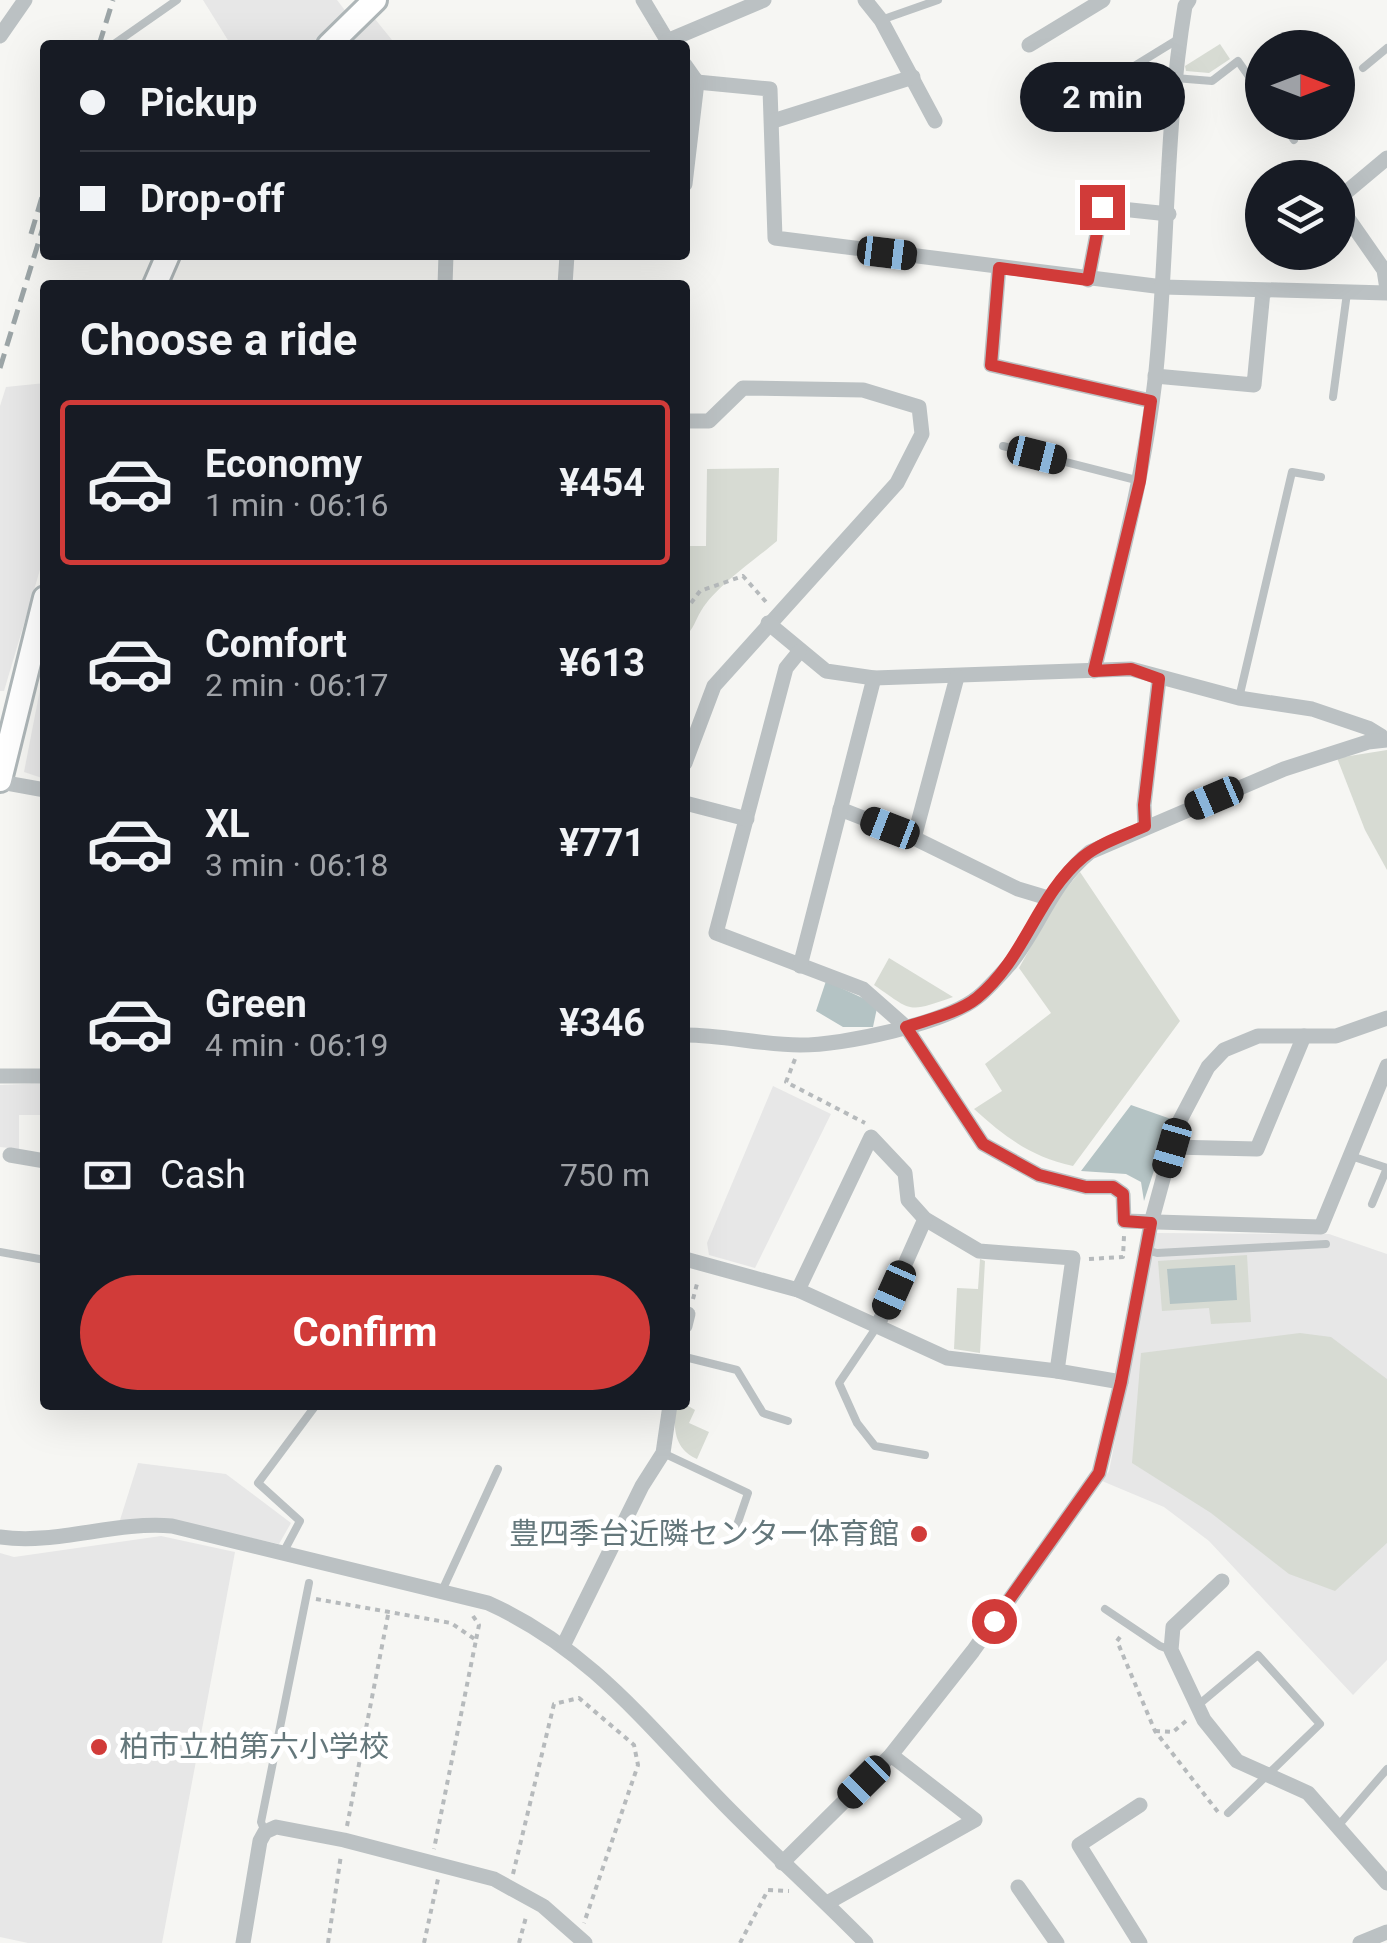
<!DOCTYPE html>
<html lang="en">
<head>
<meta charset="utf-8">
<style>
	body { margin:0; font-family:Roboto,"Noto Sans JP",sans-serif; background:#20242c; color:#f1f3f6; height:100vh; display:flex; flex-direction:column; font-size:38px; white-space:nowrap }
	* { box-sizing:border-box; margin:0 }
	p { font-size:32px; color:#9ea1a6 }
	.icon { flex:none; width:55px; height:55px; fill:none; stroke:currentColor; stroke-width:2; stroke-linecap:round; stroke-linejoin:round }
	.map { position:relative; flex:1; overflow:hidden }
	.details { position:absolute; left:40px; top:280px; width:650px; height:1130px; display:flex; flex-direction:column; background:#171b24; border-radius:10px; box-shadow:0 10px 40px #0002 }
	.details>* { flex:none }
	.top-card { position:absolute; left:40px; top:40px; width:650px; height:220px; border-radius:10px; box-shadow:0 10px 40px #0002; display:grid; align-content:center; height:220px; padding:0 40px; background:#171b24 }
	.needle { width:65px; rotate:90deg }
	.tools { position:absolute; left:1245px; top:30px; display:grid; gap:20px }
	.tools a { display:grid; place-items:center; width:110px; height:110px; border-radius:50%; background:#171b24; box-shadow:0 10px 40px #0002; font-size:50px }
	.end { position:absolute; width:45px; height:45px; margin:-22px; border:12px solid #d13b39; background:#fff; box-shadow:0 0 0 5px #fff }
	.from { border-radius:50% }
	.bubble { position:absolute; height:70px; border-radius:35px; background:#171b24; box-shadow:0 10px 40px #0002; font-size:32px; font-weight:700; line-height:70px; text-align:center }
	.car { position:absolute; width:30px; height:60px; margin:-30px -15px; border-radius:12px; box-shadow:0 0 8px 2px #0007; background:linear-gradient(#222 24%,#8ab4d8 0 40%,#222 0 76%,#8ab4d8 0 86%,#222 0) }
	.top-card b { display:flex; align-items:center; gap:35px; height:95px; font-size:38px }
	.top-card b+b { border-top:2px solid #363941 }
	.top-card i { width:25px; height:25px; background:#f1f3f6 }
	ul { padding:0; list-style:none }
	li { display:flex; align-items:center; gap:30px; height:165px; margin:0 20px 15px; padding:0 20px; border:5px solid transparent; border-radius:10px }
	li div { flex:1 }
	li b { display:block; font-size:38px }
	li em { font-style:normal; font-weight:700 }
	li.on { border-color:#d13b39 }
	li>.icon { width:90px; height:90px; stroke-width:1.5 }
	h2 { padding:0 40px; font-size:45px; line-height:120px }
	.pay { display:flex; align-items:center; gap:25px; height:110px; padding:0 40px; font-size:38px }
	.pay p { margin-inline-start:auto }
	.action { display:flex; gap:20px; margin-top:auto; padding:20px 40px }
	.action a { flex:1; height:115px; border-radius:60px; background:#d13b39; color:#fff; font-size:40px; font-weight:700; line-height:115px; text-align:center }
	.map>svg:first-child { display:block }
	.built { fill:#e7e7e7 }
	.green { fill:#d7dbd3 }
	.water { fill:#b4c3c4 }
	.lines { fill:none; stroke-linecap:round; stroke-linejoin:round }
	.secondary-casing { stroke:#aeb6b8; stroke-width:28 }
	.path { stroke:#b6babc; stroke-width:4; stroke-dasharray:5 5; stroke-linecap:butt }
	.lane { stroke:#bbc1c3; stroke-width:8 }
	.street { stroke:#bbc1c3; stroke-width:15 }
	.secondary { stroke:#fff; stroke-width:22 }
	.rail { stroke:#9ca5a7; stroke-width:5; stroke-dasharray:15 8; stroke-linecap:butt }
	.route { stroke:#d13b39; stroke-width:12 }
	.poi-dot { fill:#d13b39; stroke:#fff; stroke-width:4 }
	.labels { text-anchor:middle; stroke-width:10; stroke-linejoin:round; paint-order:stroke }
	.poi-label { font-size:30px; fill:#64777b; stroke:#fff; text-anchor:end }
</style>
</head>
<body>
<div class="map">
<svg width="1387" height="1943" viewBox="0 0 1387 1943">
	<rect width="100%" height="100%" fill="#f6f6f3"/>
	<g class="built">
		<polygon points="203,0 337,0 347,13 345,18 316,45 231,45"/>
		<polygon points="375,19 396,45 349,45"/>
		<polygon points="45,383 45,553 4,691 0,691 0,406 6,387"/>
		<polygon points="45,664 45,779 24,772"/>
		<polygon points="45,1083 45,1115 19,1115 19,1149 0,1147 0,1085"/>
		<polygon points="773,1086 831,1114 755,1268 709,1255 707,1243"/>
		<polygon points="1156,1233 1329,1234 1387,1254 1387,1660 1353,1695 1209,1541 1164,1507 1102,1481 1109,1471"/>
		<polygon points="138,1463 226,1474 291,1523 279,1544 168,1520 120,1520"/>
		<polygon points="161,1536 235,1552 162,1943 28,1943 0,1937 0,1553 14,1557"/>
	</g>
	<g class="green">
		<polygon points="1220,44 1230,59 1209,73 1186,71 1185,66"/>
		<path d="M779,468l-2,73c-21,18 -62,46 -76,70 -6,10 -7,17 -16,26v-91h21l1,-77z"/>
		<polygon points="1387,750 1387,870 1365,830 1337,758"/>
		<path d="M1080,872l100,149 -107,145c-42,-9 -68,-29 -99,-57l28,-18 -17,-27 66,-51 -32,-45 39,-70z"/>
		<path d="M889,958l64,39c-46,16 -40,15 -79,-12z"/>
		<polygon points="1247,1255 1251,1322 1211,1324 1209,1308 1162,1311 1158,1261"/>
		<polygon points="980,1259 985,1261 980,1353 954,1349 957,1288 978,1289"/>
		<polygon points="1300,1333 1331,1337 1387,1379 1387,1543 1335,1591 1289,1574 1211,1513 1132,1463 1141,1353"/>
		<path d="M685,1404l10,6 -6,13 20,9 -12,27c-23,-10 -24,-31 -21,-54z"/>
	</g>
	<g class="water">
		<polygon points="826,981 869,1001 877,1008 873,1027 843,1027 816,1011"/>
		<polygon points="1131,1105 1171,1119 1144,1201 1141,1182 1126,1174 1081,1171"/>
		<polygon points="1235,1265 1237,1300 1170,1304 1167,1269"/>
	</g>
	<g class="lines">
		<g class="secondary-casing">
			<g id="secondary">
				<polyline points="329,45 375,0"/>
				<polyline points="155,285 168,255"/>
				<polyline points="0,780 45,598"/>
			</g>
		</g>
		<g class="path">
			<polyline points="685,611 700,591 743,576 767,603"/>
			<polyline points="795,1059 786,1082 865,1123"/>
			<polyline points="1089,1259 1123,1257 1124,1236"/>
			<polyline points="693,1299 698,1280"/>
			<polyline points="316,1599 451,1623 476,1640 434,1849"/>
			<polyline points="473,1616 479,1625 476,1640"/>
			<polyline points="1120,1637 1117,1641 1155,1731 1218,1812"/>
			<polyline points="1155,1731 1173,1732 1186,1721"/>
			<polyline points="347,1826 389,1610"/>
			<polyline points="513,1874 554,1704 579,1698 634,1745 638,1765 584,1923"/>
			<polyline points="328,1943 341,1855"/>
			<polyline points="424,1943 438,1879"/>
			<polyline points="519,1943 526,1917"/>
			<polyline points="740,1943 768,1890 789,1891"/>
		</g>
		<g class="lane">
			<polyline points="881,20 938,0"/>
			<polyline points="114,44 177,0"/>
			<polyline points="1363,68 1387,48"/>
			<polyline points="1175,78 1212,81 1238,61 1262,95"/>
			<polyline points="1282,122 1294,140"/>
			<polyline points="1040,124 1180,38"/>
			<polyline points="1333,397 1347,293"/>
			<polyline points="1003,446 1140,481"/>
			<polyline points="1239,698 1292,472 1321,477"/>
			<polyline points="1351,1156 1387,1168 1372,1204"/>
			<polyline points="1146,1250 1157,1253 1326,1244"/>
			<polyline points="0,1252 45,1260"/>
			<polyline points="878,1325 839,1383 857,1423 875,1446 925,1455"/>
			<polyline points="685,1357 737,1370 763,1413 788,1421"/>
			<polyline points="663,1453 748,1493 736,1528"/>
			<polyline points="283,1553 300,1521 258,1483 316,1405"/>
			<polyline points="441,1593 498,1469"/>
			<polyline points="1105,1609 1160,1646 1171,1650"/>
			<polyline points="1197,1706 1258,1655 1320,1724 1228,1813"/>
			<polyline points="1338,1826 1387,1769"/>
			<polyline points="265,1832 261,1822 309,1583"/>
		</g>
		<g class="street">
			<polyline points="643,0 670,45"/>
			<polyline points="865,0 881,20 935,121"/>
			<polyline points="0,36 25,0"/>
			<polyline points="667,41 764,0"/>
			<polyline points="1029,45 1103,0"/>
			<polyline points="685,65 697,82 685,184"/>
			<polyline points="697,82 770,89 775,238 1163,287 1387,293"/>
			<polyline points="773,121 913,77"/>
			<polyline points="1338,199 1387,158"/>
			<polyline points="1338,204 1384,270 1387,289"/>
			<polyline points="999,267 991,365 1151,401"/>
			<polyline points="1088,280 1102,207 1169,214"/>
			<polyline points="445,285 446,255"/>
			<polyline points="565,285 567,255"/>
			<polyline points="1155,376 1254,385 1263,291"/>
			<polyline points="685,421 709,421 743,388 863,390 919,407 922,434 897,483 714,686 685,763"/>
			<polyline points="768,623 826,671 874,678 1131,669 1239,698 1312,709 1368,728 1381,736 1381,739"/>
			<polyline points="799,652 786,668 716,933 863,989 906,1027 983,1144 1039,1175 1086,1187 1113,1187 1123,1194 1124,1221 1321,1227 1387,1066"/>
			<path d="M1094,671c24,-99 51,-198 62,-300 12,-121 9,-245 29,-365l4,-6"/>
			<polyline points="0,782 45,790"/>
			<polyline points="685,803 747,819"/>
			<polyline points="840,809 914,838 957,677"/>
			<polyline points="1145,827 1144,805 1159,679"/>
			<polyline points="914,838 1018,889 1048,898"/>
			<polyline points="800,966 874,678"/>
			<path d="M685,1035c39,0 77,10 115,10 42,0 145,-21 178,-48 11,-9 22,-22 32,-33 29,-36 42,-82 80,-112l194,-83 84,-27 19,-2"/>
			<polyline points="0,1076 45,1076"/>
			<polyline points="1172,1147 1257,1149 1304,1036"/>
			<polyline points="10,1155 45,1161"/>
			<polyline points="685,1259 798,1290 947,1358 1057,1371 1121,1382"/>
			<polyline points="798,1290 871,1137 905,1173 908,1200 925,1219 979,1251 1073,1258 1057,1371"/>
			<polyline points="878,1325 925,1219"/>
			<polyline points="685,1326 688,1314"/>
			<path d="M0,1537c58,8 114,-16 172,-11l316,77c102,46 160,123 236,201 47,48 96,92 142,139"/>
			<polyline points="1222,1581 1173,1627 1171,1650 1204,1720 1237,1761 1308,1793 1387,1883"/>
			<polyline points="564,1644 642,1486 663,1453 670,1405"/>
			<polyline points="1140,1805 1079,1845 1140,1943"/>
			<polyline points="782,1863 891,1755 973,1651 1099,1473 1121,1382 1151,1223 1178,1124 1208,1067 1224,1050 1258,1036 1336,1036 1387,1018"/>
			<polyline points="1018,1887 1057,1943"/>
			<polyline points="827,1903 975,1820 891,1755"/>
			<polyline points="243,1943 260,1841 265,1832 276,1827 344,1840 494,1879 543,1906 585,1943"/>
			<polyline points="1360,1943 1387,1932"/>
		</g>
		<use href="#secondary" class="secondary"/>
		<g class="rail">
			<polyline points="99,45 113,0"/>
			<polyline points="31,234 45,187"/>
			<polyline points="0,368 45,221"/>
		</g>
	</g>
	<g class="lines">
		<path class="route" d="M994,1621l105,-148 22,-91 30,-159 -27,-2 -1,-27 -10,-7h-27l-47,-12 -56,-31 -77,-117c23,-8 52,-14 71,-29 48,-39 60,-103 106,-141 17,-14 42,-22 62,-31l-1,-21 15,-126 -28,-10 -37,2 46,-190 11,-80 -160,-36 8,-97 89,12 14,-73"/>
	</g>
	<g class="poi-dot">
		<circle cx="919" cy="1534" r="10"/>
		<circle cx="99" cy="1747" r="10"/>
	</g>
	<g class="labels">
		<g class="poi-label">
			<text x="899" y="1544">豊四季台近隣センター体育館</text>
			<text x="119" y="1757" text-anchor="start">柏市立柏第六小学校</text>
		</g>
	</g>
</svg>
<div class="tools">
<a><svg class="needle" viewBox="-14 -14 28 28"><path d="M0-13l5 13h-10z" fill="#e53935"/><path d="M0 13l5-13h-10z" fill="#9ea1a6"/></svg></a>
<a><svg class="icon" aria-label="layers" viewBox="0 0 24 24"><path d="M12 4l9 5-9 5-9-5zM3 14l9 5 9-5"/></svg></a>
</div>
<i class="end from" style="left:994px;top:1621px"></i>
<i class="end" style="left:1102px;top:207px"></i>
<div class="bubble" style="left:1020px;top:62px;width:165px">2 min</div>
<i class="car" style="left:887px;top:253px;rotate:97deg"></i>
<i class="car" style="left:1037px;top:455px;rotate:104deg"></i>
<i class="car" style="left:1214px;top:798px;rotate:247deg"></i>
<i class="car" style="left:890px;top:828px;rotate:291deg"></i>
<i class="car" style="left:1172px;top:1148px;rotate:196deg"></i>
<i class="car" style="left:894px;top:1290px;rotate:204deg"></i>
<i class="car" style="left:864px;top:1782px;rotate:225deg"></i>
<div class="top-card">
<b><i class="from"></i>Pickup</b>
<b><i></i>Drop-off</b>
</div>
<section class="details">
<h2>Choose a ride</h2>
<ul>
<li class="on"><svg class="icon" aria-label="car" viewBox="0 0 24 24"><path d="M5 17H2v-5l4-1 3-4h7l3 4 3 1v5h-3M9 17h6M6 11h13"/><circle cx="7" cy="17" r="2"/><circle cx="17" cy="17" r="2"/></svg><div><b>Economy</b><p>1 min · 06:16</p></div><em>¥454</em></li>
<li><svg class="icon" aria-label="car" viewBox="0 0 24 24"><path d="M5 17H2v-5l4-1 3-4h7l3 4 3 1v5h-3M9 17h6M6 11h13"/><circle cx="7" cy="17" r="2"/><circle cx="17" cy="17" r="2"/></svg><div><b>Comfort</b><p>2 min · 06:17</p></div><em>¥613</em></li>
<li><svg class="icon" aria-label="car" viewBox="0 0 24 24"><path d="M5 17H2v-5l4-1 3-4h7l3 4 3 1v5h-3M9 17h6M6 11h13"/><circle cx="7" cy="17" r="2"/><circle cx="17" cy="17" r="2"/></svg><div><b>XL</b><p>3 min · 06:18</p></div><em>¥771</em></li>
<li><svg class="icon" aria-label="car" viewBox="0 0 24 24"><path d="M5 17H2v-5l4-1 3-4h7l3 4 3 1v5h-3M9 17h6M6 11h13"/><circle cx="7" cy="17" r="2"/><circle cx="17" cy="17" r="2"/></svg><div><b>Green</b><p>4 min · 06:19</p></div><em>¥346</em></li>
</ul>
<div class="pay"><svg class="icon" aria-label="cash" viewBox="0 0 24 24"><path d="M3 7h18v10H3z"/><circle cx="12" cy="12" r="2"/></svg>Cash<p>750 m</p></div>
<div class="action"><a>Confirm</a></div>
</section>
</div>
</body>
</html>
